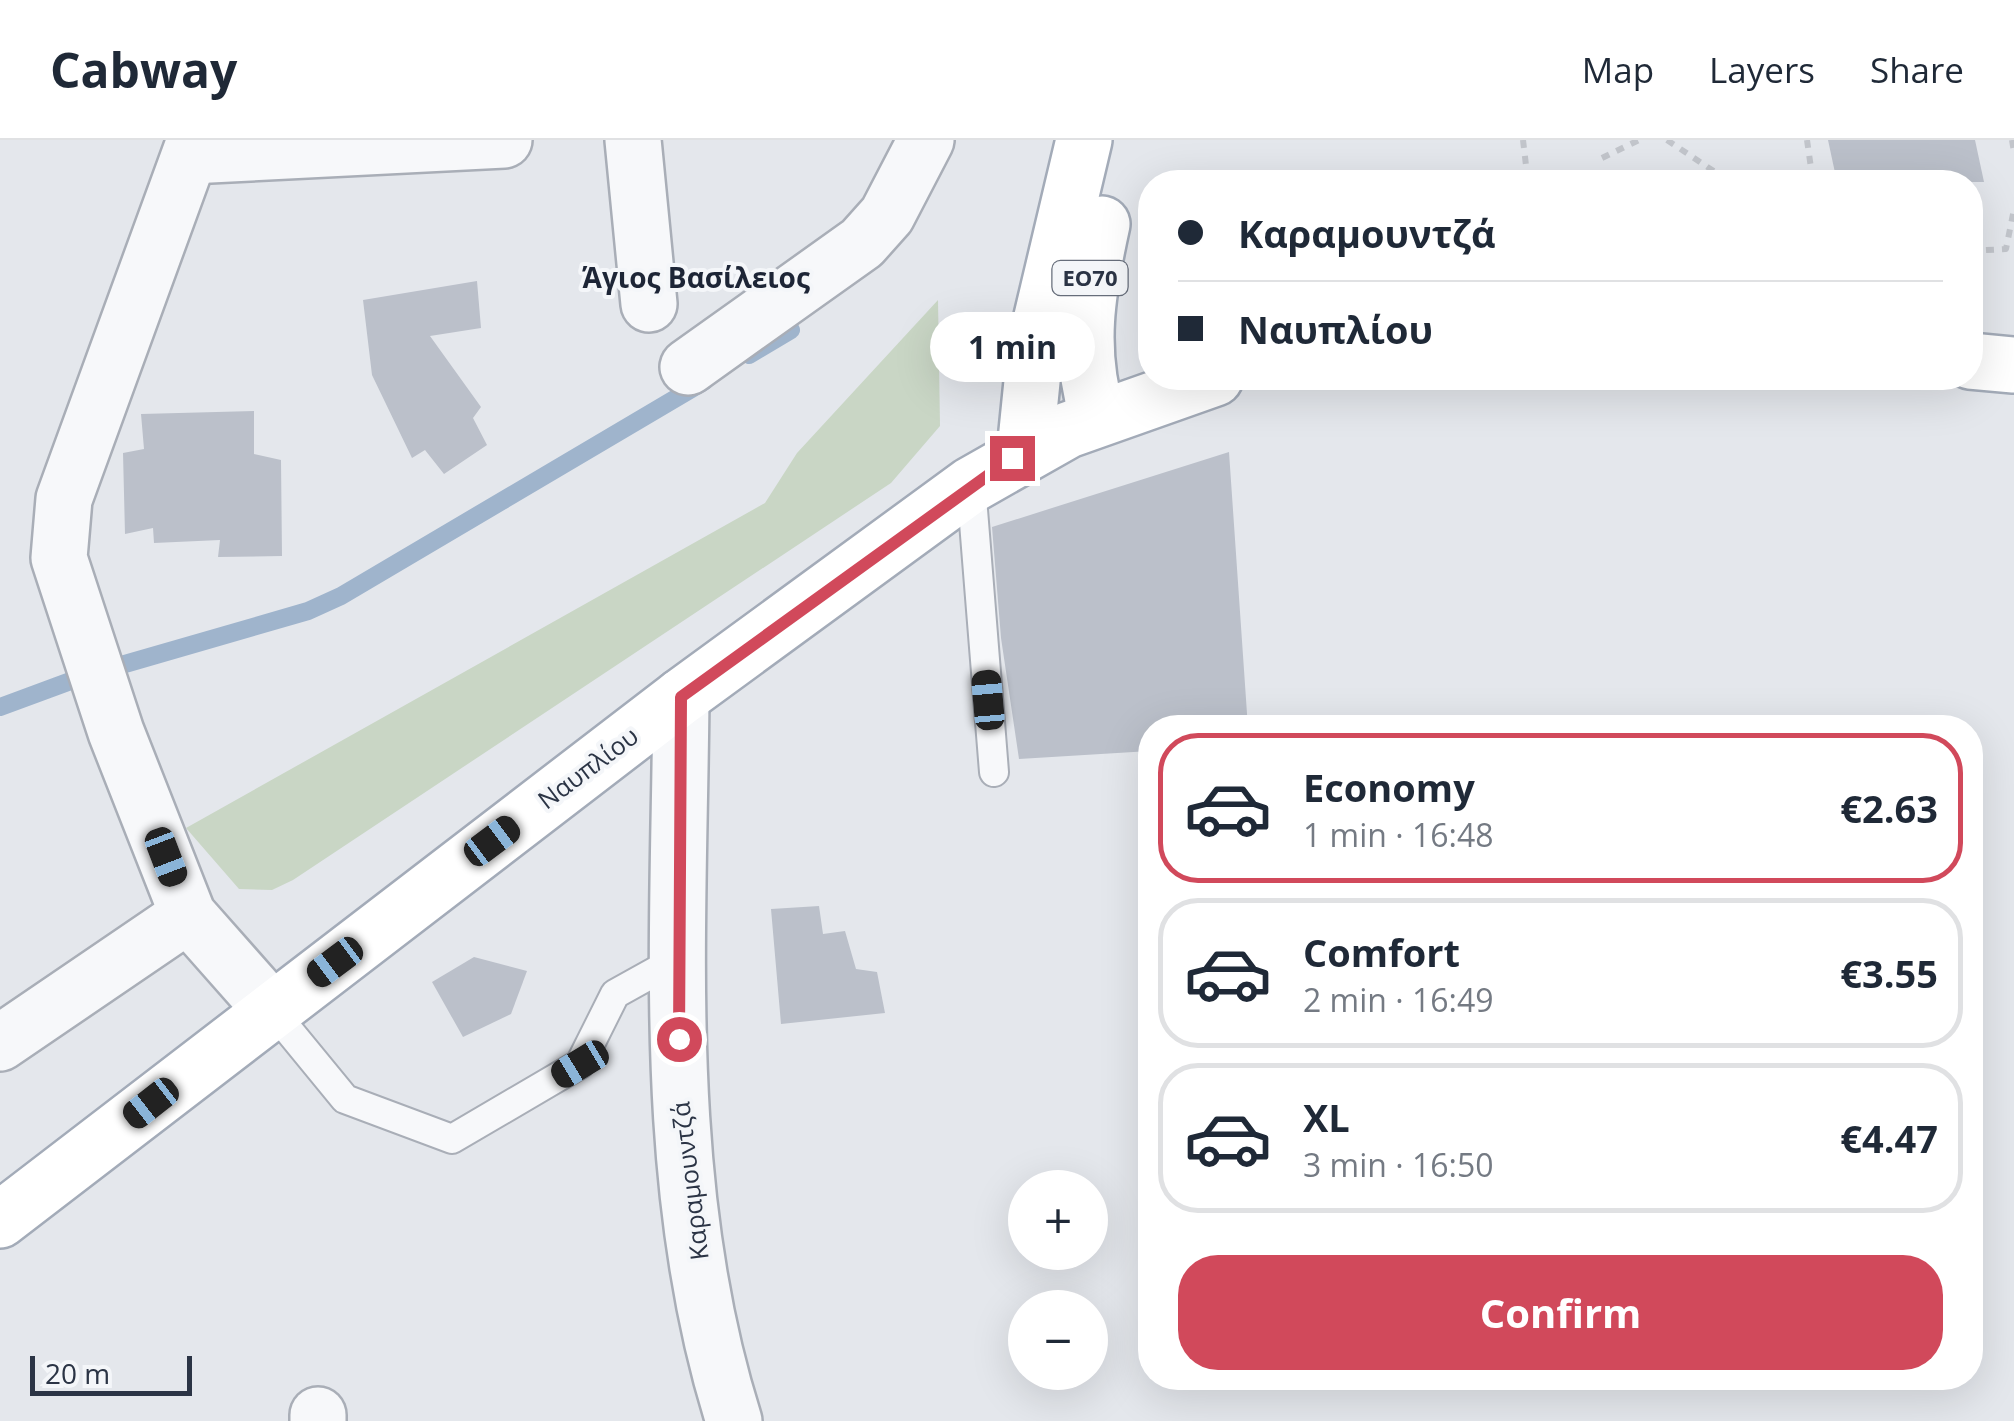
<!DOCTYPE html>
<html lang="en">
<head>
<meta charset="utf-8">
<style>
	body { margin:0; font-family:"Open Sans",sans-serif; background:#f2f2f3; color:#1f2937; height:100vh; display:flex; flex-direction:column; font-size:38px; white-space:nowrap }
	* { box-sizing:border-box; margin:0 }
	p { font-size:32px; color:#747a83 }
	.icon { flex:none; width:55px; height:55px; fill:none; stroke:currentColor; stroke-width:2; stroke-linecap:round; stroke-linejoin:round }
	.map { position:relative; flex:1; overflow:hidden }
	.drawer { position:absolute; left:1138px; top:575px; width:845px; height:675px; display:flex; flex-direction:column; background:#fff; border-radius:40px; box-shadow:0 10px 40px #0002 }
	.drawer>* { flex:none }
	.top-card { position:absolute; left:1138px; top:30px; width:845px; height:220px; border-radius:40px; box-shadow:0 10px 40px #0002; display:grid; align-content:center; height:220px; padding:0 40px; background:#fff }
	.controls { position:absolute; left:1008px; top:1030px; display:grid; gap:20px }
	.controls a { display:grid; place-items:center; width:100px; height:100px; border-radius:50%; background:#fff; box-shadow:0 10px 40px #0002; font-size:50px }
	.scale { position:absolute; left:30px; bottom:25px; width:162px; box-sizing:border-box; padding-left:10px; border:5px solid #2b3445; border-top:0; font-size:28px; line-height:35px; white-space:nowrap; color:#2b3445; -webkit-text-stroke:8px #f4f6f9; paint-order:stroke }
	.end { position:absolute; width:45px; height:45px; margin:-22px; border:12px solid #d1495b; background:#fff; box-shadow:0 0 0 5px #fff }
	.from { border-radius:50% }
	.bubble { position:absolute; height:70px; border-radius:35px; background:#fff; box-shadow:0 10px 40px #0002; font-size:32px; font-weight:700; line-height:70px; text-align:center }
	.car { position:absolute; width:30px; height:60px; margin:-30px -15px; border-radius:12px; box-shadow:0 0 8px 2px #0007; background:linear-gradient(#222 24%,#8ab4d8 0 40%,#222 0 76%,#8ab4d8 0 86%,#222 0) }
	.top-card b { display:flex; align-items:center; gap:35px; height:95px; font-size:38px }
	.top-card b+b { border-top:2px solid #e0e1e3 }
	.top-card i { width:25px; height:25px; background:#1f2937 }
	ul { padding:18px 0 0; list-style:none }
	li { display:flex; align-items:center; gap:30px; height:150px; margin:0 20px 15px; padding:0 20px; border:5px solid #e0e1e3; border-radius:40px }
	li div { flex:1 }
	li b { display:block; font-size:38px }
	li em { font-style:normal; font-weight:700 }
	li.current { border-color:#d1495b }
	li>.icon { width:90px; height:90px; stroke-width:1.5 }
	.cta { display:flex; gap:20px; margin-top:auto; padding:20px 40px }
	.cta a { flex:1; height:115px; border-radius:40px; background:#d1495b; color:#fff; font-size:40px; font-weight:700; line-height:115px; text-align:center }
	header { display:flex; align-items:center; gap:60px; box-sizing:border-box; height:140px; padding:0 50px; background:#fff; border-bottom:2px solid #e0e1e3 }
	header strong { font-size:48px }
	nav { display:flex; gap:55px; margin-inline-start:auto; font-size:35px }
	.map>svg:first-child { display:block }
	.green { fill:#c9d6c5 }
	.lines { fill:none; stroke-linecap:round; stroke-linejoin:round }
	.stream { stroke:#9fb4cc; stroke-width:18 }
	.building { fill:#bbc0ca }
	.service-casing { stroke:#a9aeb7; stroke-width:32 }
	.minor-casing { stroke:#a9aeb7; stroke-width:60 }
	.tertiary-casing { stroke:#a9aeb7; stroke-width:60 }
	.primary-casing { stroke:#a3abb8; stroke-width:60 }
	.path { stroke:#c2c5cb; stroke-width:6; stroke-dasharray:8 8; stroke-linecap:butt }
	.service { stroke:#f7f8fa; stroke-width:28 }
	.minor { stroke:#f7f8fa; stroke-width:55 }
	.tertiary { stroke:#f7f8fa; stroke-width:55 }
	.primary { stroke:#fff; stroke-width:55 }
	.route { stroke:#d1495b; stroke-width:12 }
	.labels { text-anchor:middle; stroke-width:8; stroke-linejoin:round; paint-order:stroke }
	.shield { fill:#f4f6f9; stroke:#676e7b; stroke-width:2.5 }
	.shield-label { font-size:22px; font-weight:bold; fill:#2b3445 }
	.street-label { font-size:25px; fill:#2b3445; stroke:#f4f6f9 }
	.neighbourhood-label { font-size:28px; font-weight:bold; fill:#1d2536; stroke:#f4f6f9 }
</style>
</head>
<body>
<header>
<strong>Cabway</strong>
<nav><a>Map</a><a>Layers</a><a>Share</a></nav>
</header>
<div class="map">
<svg width="2014" height="1281" viewBox="0 0 2014 1281">
	<rect width="100%" height="100%" fill="#e4e7ec"/>
	<polygon class="green" points="938,160 940,286 891,343 293,740 272,750 239,749 186,688 765,363 797,313"/>
	<g class="lines">
		<g class="stream">
			<polyline points="749,215 791,190"/>
			<polyline points="111,528 308,471 341,456 705,241"/>
			<polyline points="0,567 76,539"/>
		</g>
	</g>
	<g class="building">
		<polygon points="1828,0 1975,0 1984,42 1837,42"/>
		<polygon points="477,141 481,188 430,196 481,267 473,278 487,305 444,334 425,310 412,318 372,235 363,160"/>
		<polygon points="254,271 254,314 281,320 282,416 218,417 220,400 154,403 153,388 125,394 123,313 144,309 141,274"/>
		<polygon points="1229,312 1248,588 1150,588 1150,611 1019,619 1001,498 992,387"/>
		<polygon points="819,766 823,794 845,791 856,829 877,832 885,873 781,884 771,769"/>
		<polygon points="474,817 527,831 511,874 463,897 432,842"/>
	</g>
	<g class="lines">
		<g class="service-casing">
			<g id="service">
				<polyline points="971,345 994,632"/>
				<polyline points="272,870 345,959 452,999 580,924 615,854 678,819"/>
			</g>
		</g>
		<g class="minor-casing">
			<g id="minor">
				<polyline points="195,0 64,359 59,418 116,592 188,775 272,870"/>
				<polyline points="633,0 649,164"/>
				<polyline points="190,16 504,0"/>
				<polyline points="688,227 862,103 887,75 926,0"/>
				<polyline points="0,903 188,775"/>
				<polyline points="318,1281 318,1275"/>
			</g>
		</g>
		<g class="tertiary-casing">
			<path id="tertiary" d="M681,557c-2,240 -21,492 53,724"/>
		</g>
		<g class="primary-casing">
			<g id="primary">
				<polyline points="1970,221 2014,225"/>
				<path d="M1098,278c-21,-68 -11,-126 4,-194"/>
				<polyline points="1025,311 1036,202 1084,0"/>
				<polyline points="0,1080 681,557 971,345 1068,290 1215,238"/>
			</g>
		</g>
		<g class="path">
			<polyline points="1523,0 1528,42"/>
			<polyline points="1667,0 1730,42"/>
			<polyline points="1807,0 1813,42"/>
			<polyline points="2012,0 2014,12"/>
			<polyline points="1602,18 1639,0"/>
			<polyline points="1970,111 2006,109 2014,69"/>
		</g>
		<use href="#service" class="service"/>
		<use href="#minor" class="minor"/>
		<use href="#tertiary" class="tertiary"/>
		<use href="#primary" class="primary"/>
	</g>
	<g class="lines">
		<polyline class="route" points="679,899 681,557 1012,318"/>
	</g>
	<g class="labels">
		<rect class="shield" x="1052.5" y="121" width="75" height="34" rx="8"/>
		<g class="shield-label">
			<text x="1090" y="146">ΕΟ70</text>
		</g>
		<g class="street-label">
			<text transform="translate(588 628) rotate(-37)" y="9">Ναυπλίου</text>
			<text transform="translate(690 1041) rotate(-97)" y="9">Καραμουντζά</text>
		</g>
		<g class="neighbourhood-label">
			<text x="696" y="148">Άγιος Βασίλειος</text>
		</g>
	</g>
</svg>
<div class="controls">
<a>+</a>
<a>−</a>
</div>
<div class="scale">20 m</div>
<i class="end from" style="left:679px;top:899px"></i>
<i class="end" style="left:1012px;top:318px"></i>
<div class="bubble" style="left:930px;top:172px;width:165px">1 min</div>
<i class="car" style="left:988px;top:560px;rotate:355deg"></i>
<i class="car" style="left:492px;top:701px;rotate:53deg"></i>
<i class="car" style="left:166px;top:717px;rotate:159deg"></i>
<i class="car" style="left:335px;top:822px;rotate:233deg"></i>
<i class="car" style="left:580px;top:924px;rotate:239deg"></i>
<i class="car" style="left:151px;top:963px;rotate:232deg"></i>
<div class="top-card">
<b><i class="from"></i>Καραμουντζά</b>
<b><i></i>Ναυπλίου</b>
</div>
<section class="drawer">
<ul>
<li class="current"><svg class="icon" aria-label="car" viewBox="0 0 24 24"><path d="M5 17H2v-5l4-1 3-4h7l3 4 3 1v5h-3M9 17h6M6 11h13"/><circle cx="7" cy="17" r="2"/><circle cx="17" cy="17" r="2"/></svg><div><b>Economy</b><p>1 min · 16:48</p></div><em>€2.63</em></li>
<li><svg class="icon" aria-label="car" viewBox="0 0 24 24"><path d="M5 17H2v-5l4-1 3-4h7l3 4 3 1v5h-3M9 17h6M6 11h13"/><circle cx="7" cy="17" r="2"/><circle cx="17" cy="17" r="2"/></svg><div><b>Comfort</b><p>2 min · 16:49</p></div><em>€3.55</em></li>
<li><svg class="icon" aria-label="car" viewBox="0 0 24 24"><path d="M5 17H2v-5l4-1 3-4h7l3 4 3 1v5h-3M9 17h6M6 11h13"/><circle cx="7" cy="17" r="2"/><circle cx="17" cy="17" r="2"/></svg><div><b>XL</b><p>3 min · 16:50</p></div><em>€4.47</em></li>
</ul>
<div class="cta"><a>Confirm</a></div>
</section>
</div>
</body>
</html>
